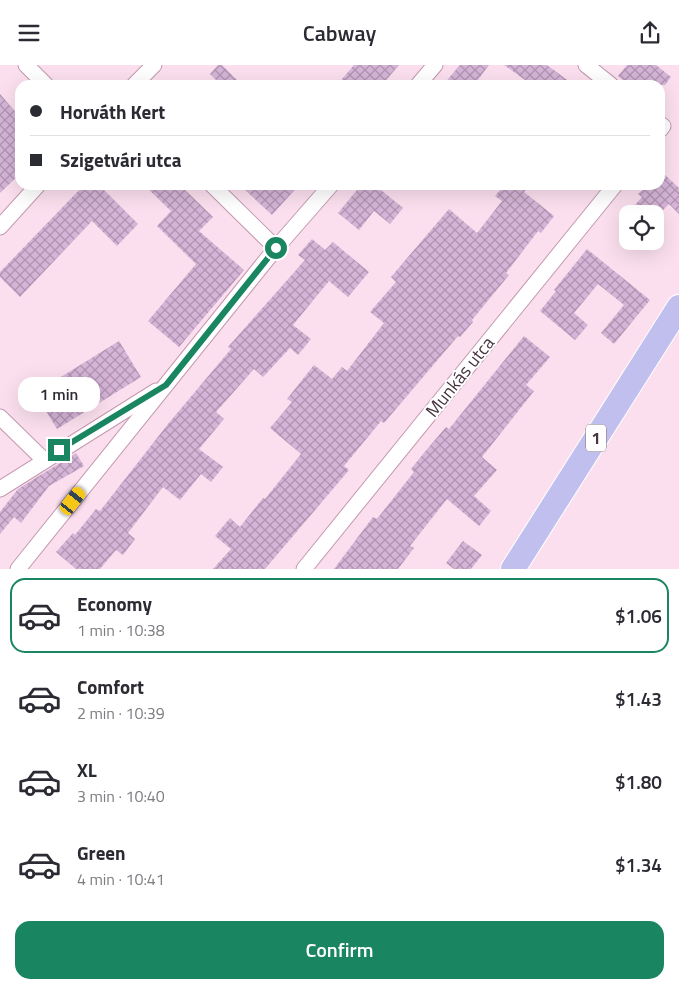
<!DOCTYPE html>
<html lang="en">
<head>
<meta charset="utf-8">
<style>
	body { margin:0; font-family:"Titillium Web",sans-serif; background:#f2f2f3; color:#2b2b33; height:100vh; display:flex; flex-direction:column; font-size:19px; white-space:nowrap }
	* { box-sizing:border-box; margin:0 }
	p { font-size:16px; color:#7c7c81 }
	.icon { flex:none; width:28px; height:28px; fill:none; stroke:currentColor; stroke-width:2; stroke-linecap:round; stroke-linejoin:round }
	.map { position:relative; height:504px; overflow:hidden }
	.side { display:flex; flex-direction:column; background:#fff; flex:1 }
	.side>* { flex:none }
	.hud { position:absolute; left:15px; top:15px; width:650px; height:110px; border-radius:15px; box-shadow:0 5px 20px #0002; display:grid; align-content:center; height:110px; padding:0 15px; background:#fff }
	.controls { position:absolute; left:619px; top:140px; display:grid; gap:10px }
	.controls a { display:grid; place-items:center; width:45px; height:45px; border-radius:10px; background:#fff; box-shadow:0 5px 20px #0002; font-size:25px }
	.end { position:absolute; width:22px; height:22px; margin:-11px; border:6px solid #198561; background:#fff; box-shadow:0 0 0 2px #fff }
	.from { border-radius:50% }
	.bubble { position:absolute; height:35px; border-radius:15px; background:#fff; box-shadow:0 5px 20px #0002; font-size:16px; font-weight:600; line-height:35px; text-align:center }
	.car { position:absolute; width:15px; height:30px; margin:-15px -8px; border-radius:6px; box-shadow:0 0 4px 1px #0007; background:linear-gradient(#f5c518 24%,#345 0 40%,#f5c518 0 76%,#345 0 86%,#f5c518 0) }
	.hud b { display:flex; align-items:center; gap:18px; height:48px; font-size:19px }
	.hud b+b { border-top:1px solid #e1e1e2 }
	.hud i { width:12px; height:12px; background:#2b2b33 }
	ul { padding:9px 0 0; list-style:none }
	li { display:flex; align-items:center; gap:15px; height:75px; margin:0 10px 8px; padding:0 5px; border:2px solid transparent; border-radius:15px }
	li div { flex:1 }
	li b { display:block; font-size:19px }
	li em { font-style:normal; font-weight:600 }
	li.selected { border-color:#198561 }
	li>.icon { width:45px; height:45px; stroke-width:1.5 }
	.action { display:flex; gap:10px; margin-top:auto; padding:10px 15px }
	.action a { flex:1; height:58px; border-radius:15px; background:#198561; color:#fff; font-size:20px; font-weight:600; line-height:58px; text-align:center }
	header { display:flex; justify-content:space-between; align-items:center; height:65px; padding:0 15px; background:#fff; font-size:22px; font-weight:600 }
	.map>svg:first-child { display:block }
	.building { fill:url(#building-cross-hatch) }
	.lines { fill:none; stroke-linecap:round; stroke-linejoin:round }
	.street-casing { stroke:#c499b0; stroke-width:17 }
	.primary-casing { stroke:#fff; stroke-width:26 }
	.street { stroke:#fff; stroke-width:15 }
	.primary { stroke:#c1bfed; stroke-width:24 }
	.route { stroke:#198561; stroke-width:6 }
	.labels { text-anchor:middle; stroke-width:4; stroke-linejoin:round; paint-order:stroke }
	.shield { fill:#fff; stroke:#7e7279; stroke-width:1 }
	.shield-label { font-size:16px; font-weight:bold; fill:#47353f }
	.street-label { font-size:18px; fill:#47353f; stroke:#fff }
</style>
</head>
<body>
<header><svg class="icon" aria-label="menu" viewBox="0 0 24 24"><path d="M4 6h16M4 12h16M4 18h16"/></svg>Cabway<svg class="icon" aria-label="share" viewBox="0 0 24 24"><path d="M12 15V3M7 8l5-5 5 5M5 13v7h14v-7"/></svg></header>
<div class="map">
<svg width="679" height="504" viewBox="0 0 679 504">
	<defs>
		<pattern id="building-cross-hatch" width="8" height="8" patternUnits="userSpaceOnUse" patternTransform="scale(1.25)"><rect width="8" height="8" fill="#d5b4d7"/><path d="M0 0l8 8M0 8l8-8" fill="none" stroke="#af93b0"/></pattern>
	</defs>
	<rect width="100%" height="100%" fill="#fbdfee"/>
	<g class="building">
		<polygon points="218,0 222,0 242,20 221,20 210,9"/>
		<polygon points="354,0 399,0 382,20 337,20"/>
		<polygon points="460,0 489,0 474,20 443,20"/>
		<polygon points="504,0 547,0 574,20 532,20"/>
		<polygon points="627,0 656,0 671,12 665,20 629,20 618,11"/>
		<polygon points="0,29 20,52 20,109 0,128"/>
		<polygon points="660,105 679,123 679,149 669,139 659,149 627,149 642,132 638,129 647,120 660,120"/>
		<polygon points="84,120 99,120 138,159 117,181 92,156 20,232 0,212 0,207"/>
		<polygon points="144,120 180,120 213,152 199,166 244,205 179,282 148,256 196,199 157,161 171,146"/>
		<polygon points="240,120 299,120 272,150"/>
		<polygon points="361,120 375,120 403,143 390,159 374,146 359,165 338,148"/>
		<polygon points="504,120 530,120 524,127 554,151 541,168 538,166 506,208 509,210 472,255 473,257 460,272 458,271 384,358 381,356 344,401 349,405 265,504 213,504 231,484 215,471 230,453 240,462 263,433 265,434 301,389 270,363 292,337 287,334 314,300 332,314 342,302 347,306 384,258 370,247 396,217 391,212 449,144 477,168 502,136 495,131"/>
		<polygon points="312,174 325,185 333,177 369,207 348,232 329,216 293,260 311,274 298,290 290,283 263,312 254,304 216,347 224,354 199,384 223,402 211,417 201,409 180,435 163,422 128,468 135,474 123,490 116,485 100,504 76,504 56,487 73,468 75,470 96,444 100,446 168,359 231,284 228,282 305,195 298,190"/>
		<polygon points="587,184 650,235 614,279 601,268 624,240 598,219 574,248 588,260 575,275 540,246 556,226 554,225"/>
		<polygon points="524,271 550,292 526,320 534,326 482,392 497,405 474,431 491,446 479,461 447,434 410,481 414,483 398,504 334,504 373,452 377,454 414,407 411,404 423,389 446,362 449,364"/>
		<polygon points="119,276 141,312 57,364 35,328"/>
		<polygon points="76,388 84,401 49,421 21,458 14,452 0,469 0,447 18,424"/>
		<polygon points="463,476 482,490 471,504 454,504 446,498"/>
	</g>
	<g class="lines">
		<g class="street-casing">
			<g id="street">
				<polyline points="26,0 46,20"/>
				<polyline points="586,0 611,20"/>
				<polyline points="134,20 154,0"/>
				<polyline points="418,20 435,0"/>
				<polyline points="660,59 663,61 660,65"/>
				<polyline points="212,120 276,183"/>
				<polyline points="0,162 38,120"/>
				<polyline points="0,352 43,394"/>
				<polyline points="0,424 156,326"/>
				<polyline points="18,504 276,183 331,120"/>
				<polyline points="304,504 615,120"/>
			</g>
		</g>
		<g class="primary-casing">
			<polyline id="primary" points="513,504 679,242"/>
		</g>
		<use href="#street" class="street"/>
		<use href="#primary" class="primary"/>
	</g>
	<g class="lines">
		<polyline class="route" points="59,385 166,320 276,183"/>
	</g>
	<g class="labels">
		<rect class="shield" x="586" y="359.5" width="20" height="27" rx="4"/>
		<g class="shield-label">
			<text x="596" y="379">1</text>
		</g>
		<g class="street-label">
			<text transform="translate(460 312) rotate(-51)" y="6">Munkás utca</text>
		</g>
	</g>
</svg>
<div class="controls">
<a><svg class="icon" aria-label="locate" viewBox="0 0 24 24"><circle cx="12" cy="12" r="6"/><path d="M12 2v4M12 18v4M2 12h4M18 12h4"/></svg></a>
</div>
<i class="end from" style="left:276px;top:183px"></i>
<i class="end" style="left:59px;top:385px"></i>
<div class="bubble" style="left:18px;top:312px;width:82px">1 min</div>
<i class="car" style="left:73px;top:436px;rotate:38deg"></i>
<div class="hud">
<b><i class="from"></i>Horváth Kert</b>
<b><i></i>Szigetvári utca</b>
</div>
</div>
<section class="side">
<ul>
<li class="selected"><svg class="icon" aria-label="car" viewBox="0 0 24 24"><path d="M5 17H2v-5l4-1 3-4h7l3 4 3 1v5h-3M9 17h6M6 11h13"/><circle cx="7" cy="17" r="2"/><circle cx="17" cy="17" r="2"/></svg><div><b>Economy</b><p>1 min · 10:38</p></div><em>$1.06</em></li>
<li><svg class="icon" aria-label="car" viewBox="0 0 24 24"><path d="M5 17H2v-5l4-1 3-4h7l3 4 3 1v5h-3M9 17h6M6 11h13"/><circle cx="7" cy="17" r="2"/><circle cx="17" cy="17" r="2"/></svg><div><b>Comfort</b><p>2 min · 10:39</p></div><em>$1.43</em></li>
<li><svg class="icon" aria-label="car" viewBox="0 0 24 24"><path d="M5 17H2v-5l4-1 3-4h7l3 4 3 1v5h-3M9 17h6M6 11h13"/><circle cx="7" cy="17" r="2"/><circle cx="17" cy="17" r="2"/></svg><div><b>XL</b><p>3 min · 10:40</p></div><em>$1.80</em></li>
<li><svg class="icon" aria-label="car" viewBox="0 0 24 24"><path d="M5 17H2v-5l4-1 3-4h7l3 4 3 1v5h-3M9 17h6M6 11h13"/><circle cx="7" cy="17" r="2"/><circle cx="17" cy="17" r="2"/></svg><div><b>Green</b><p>4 min · 10:41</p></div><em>$1.34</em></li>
</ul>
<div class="action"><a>Confirm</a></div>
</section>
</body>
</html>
